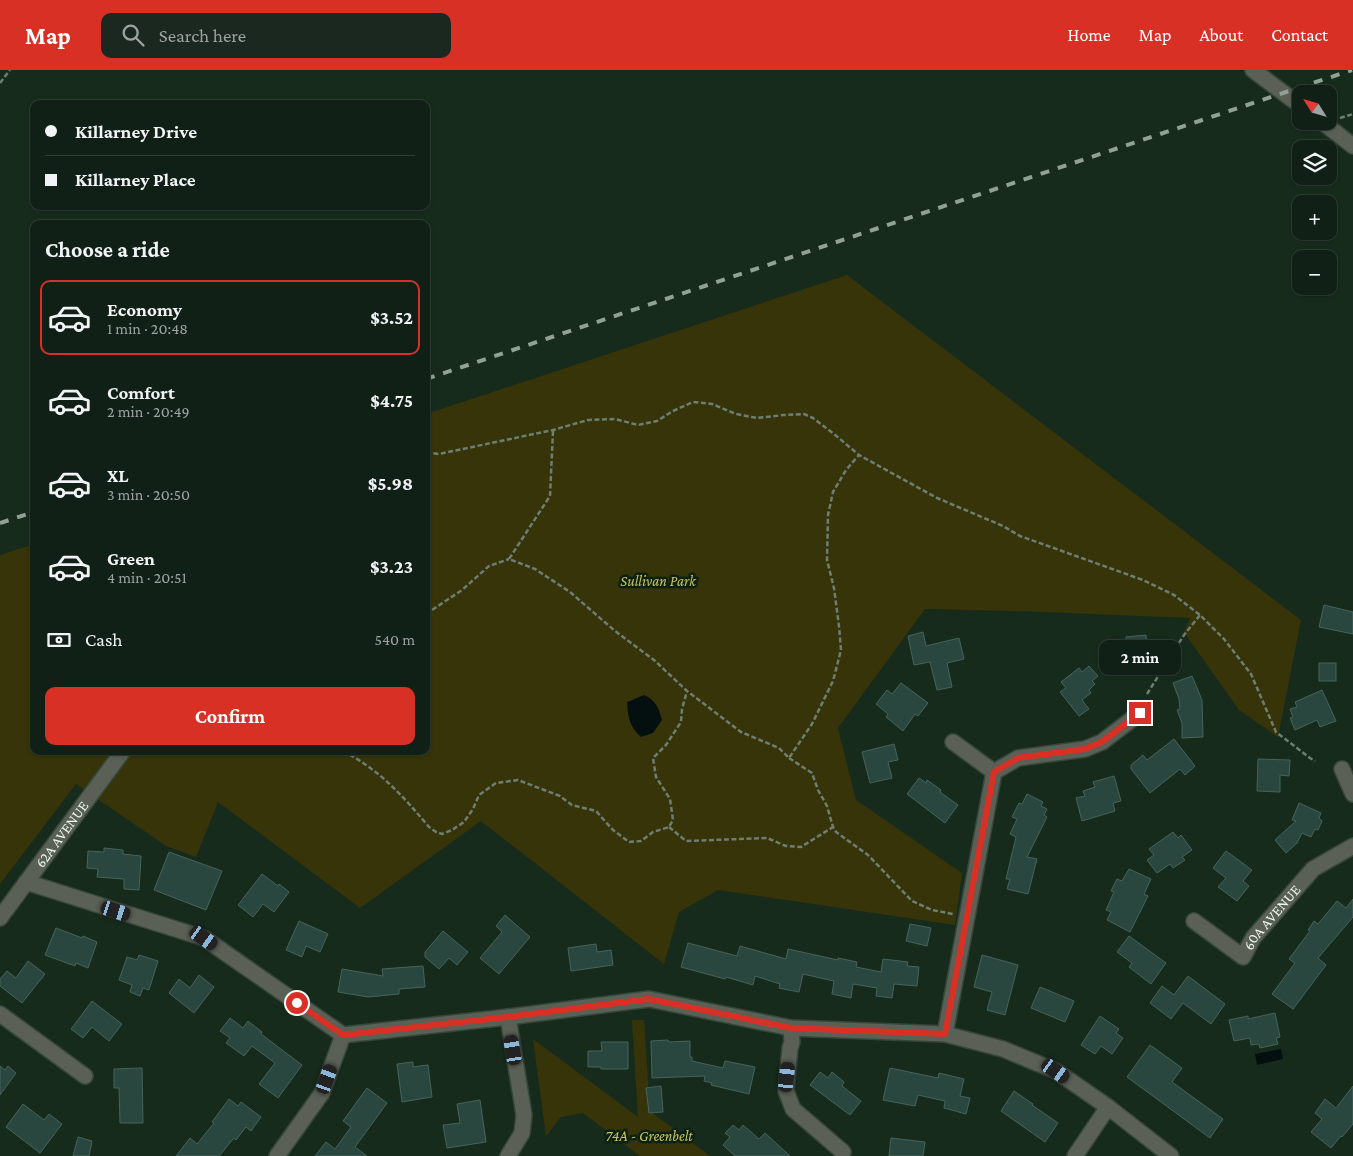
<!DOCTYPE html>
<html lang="en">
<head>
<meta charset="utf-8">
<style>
	body { margin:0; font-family:"Crimson Pro",serif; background:#1a281f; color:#f1f3f6; height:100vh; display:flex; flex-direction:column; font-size:19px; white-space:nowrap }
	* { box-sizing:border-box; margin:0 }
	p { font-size:16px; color:#9ca3a1 }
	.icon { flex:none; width:28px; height:28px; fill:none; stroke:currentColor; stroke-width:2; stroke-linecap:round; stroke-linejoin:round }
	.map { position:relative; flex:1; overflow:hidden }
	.details { position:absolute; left:30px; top:150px; width:400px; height:535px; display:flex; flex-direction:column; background:#112016; border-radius:10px; box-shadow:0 1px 4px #0004,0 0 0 1px #303e35 }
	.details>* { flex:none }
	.hud { position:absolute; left:30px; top:30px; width:400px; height:110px; border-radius:10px; box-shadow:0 1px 4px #0004,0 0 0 1px #303e35; display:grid; align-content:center; height:110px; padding:0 15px; background:#112016 }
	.needle { width:32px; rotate:307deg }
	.buttons { position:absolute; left:1292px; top:15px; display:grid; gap:10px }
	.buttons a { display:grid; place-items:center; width:45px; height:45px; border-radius:10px; background:#112016; box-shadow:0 1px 4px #0004,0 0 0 1px #303e35; font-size:25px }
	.end { position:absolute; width:22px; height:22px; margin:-11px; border:6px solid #d93025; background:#fff; box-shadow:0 0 0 2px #fff }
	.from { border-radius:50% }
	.bubble { position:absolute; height:35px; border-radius:10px; background:#112016; box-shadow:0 1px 4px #0004,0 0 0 1px #303e35; font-size:16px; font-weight:700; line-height:35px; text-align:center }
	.car { position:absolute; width:15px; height:30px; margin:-15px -8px; border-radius:6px; box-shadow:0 0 4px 1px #0007; background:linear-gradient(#222 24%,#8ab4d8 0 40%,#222 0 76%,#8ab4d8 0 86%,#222 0) }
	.hud b { display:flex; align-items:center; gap:18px; height:48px; font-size:19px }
	.hud b+b { border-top:1px solid #303e35 }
	.hud i { width:12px; height:12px; background:#f1f3f6 }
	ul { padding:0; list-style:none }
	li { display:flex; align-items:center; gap:15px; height:75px; margin:0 10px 8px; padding:0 5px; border:2px solid transparent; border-radius:10px }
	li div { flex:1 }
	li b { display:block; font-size:19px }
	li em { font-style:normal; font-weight:700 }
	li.on { border-color:#d93025 }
	li>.icon { width:45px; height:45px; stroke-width:1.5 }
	h2 { padding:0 15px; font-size:22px; line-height:60px }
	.pay { display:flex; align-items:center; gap:12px; height:55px; padding:0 15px; font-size:19px }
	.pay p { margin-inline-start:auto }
	.cta { display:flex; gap:10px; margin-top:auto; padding:10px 15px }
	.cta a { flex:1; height:58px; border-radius:10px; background:#d93025; color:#fff; font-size:20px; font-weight:700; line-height:58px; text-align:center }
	header { display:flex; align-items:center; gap:30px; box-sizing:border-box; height:70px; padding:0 25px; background:#d93025; color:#fff }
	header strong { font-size:24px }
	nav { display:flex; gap:28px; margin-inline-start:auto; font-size:18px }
	.search { width:350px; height:45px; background:#1a281f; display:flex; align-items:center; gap:12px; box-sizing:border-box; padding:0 18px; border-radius:10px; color:#9ca3a1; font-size:19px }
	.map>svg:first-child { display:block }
	.green { fill:#363408 }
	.water { fill:#041010 }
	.building { fill:#2a473f; stroke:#46645c }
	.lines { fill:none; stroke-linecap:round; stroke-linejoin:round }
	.minor-casing { stroke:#34473a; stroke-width:18 }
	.path { stroke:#6d7e72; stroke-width:2.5; stroke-dasharray:5 2.5; stroke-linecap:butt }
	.minor { stroke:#5b6056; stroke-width:15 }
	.rail { stroke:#91a196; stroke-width:4; stroke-dasharray:9 9; stroke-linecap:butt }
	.route { stroke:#d93025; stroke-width:6 }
	.labels { text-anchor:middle; stroke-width:5; stroke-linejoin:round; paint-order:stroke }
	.park-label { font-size:15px; font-style:italic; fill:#c8c45c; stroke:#0d2113 }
	.street-label { font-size:15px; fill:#e9f6ec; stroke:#0d2113 }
</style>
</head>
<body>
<header>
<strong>Map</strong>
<div class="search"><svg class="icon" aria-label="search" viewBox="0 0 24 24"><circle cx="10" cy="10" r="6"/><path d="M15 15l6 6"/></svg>Search here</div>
<nav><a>Home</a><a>Map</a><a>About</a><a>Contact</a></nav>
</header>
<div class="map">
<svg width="1353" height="1086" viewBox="0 0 1353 1086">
	<rect width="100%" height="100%" fill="#172b1d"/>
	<g class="green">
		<polygon points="847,205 1301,550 1278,667 1239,640 1184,562 1190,548 1013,541 925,539 838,658 856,730 962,803 955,855 718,820 679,842 664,894 481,751 360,838 218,732 196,787 166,776 76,714 0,814 0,485 34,474 34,681 426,681 426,344"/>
		<polygon points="632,950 644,950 650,1041 710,1086 640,1086 583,1043 561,1047 546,1066 533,969 638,1047"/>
	</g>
	<g class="water">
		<path d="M644,625c12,5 15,14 18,25l-9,13 -12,4c-12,-11 -13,-20 -14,-35z"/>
		<polygon points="1281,979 1283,989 1257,995 1255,984"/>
	</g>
	<g class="building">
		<polygon points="1324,535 1353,542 1353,564 1319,557"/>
		<polygon points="923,562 926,576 959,568 964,589 947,593 952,617 937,620 930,592 914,595 908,566"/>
		<polygon points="1146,565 1147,577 1154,576 1156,594 1108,600 1105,574 1126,572 1126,567"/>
		<rect x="1319" y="593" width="17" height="18"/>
		<polygon points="1089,596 1098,606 1092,611 1095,614 1089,620 1091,623 1082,630 1089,639 1079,646 1060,622 1066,618 1061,612 1079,598 1082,602"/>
		<polygon points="1192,606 1202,630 1203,667 1182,668 1182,653 1177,640 1180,639 1179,629 1173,613"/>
		<polygon points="901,613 928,633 918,646 915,644 903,661 886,647 888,644 876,634 887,620 892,624"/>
		<polygon points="1322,620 1336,651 1320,657 1317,650 1295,660 1290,648 1293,647 1290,639 1297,637 1295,632"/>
		<polygon points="1174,669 1195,696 1185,705 1180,699 1150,723 1131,699 1131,695 1143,685 1147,690"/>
		<polygon points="894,674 898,690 888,692 892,708 870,713 862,682"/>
		<polygon points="1258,689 1290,690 1289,706 1280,705 1280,722 1257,721"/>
		<polygon points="1114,706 1121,731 1113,733 1115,741 1082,751 1076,728 1085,726 1083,721 1095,717 1093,712"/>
		<polygon points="919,708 926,713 927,710 941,720 940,722 958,735 945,753 907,724"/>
		<polygon points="1027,724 1043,732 1041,736 1047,739 1044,745 1047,747 1027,787 1037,789 1028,824 1007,819 1010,809 1006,809 1016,767 1010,764 1017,749 1012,747 1019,733 1022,734"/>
		<polygon points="1299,733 1321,743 1319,748 1322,751 1318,760 1315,759 1311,767 1302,763 1297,773 1286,783 1275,770 1296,751 1292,750"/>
		<polygon points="1173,762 1178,768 1181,765 1192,780 1182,787 1185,790 1173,798 1170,794 1157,803 1147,790 1154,785 1149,779"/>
		<polygon points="104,778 123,780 123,784 141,786 139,820 124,819 124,809 97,807 98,799 87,798 88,781 104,782"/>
		<polygon points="1226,781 1252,800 1243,811 1249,816 1237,831 1218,817 1226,808 1213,798"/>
		<polygon points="169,782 222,801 206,840 154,820"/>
		<polygon points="1129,799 1151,809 1144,824 1148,826 1130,862 1107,850 1111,842 1106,840 1114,822 1111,821 1117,809 1122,811"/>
		<polygon points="262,804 278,816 279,814 289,822 274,842 263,834 253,847 238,835"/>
		<polygon points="1353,829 1353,847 1318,888 1326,895 1293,939 1272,924 1295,893 1289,889 1310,861 1308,860 1314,851 1318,854 1337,831 1346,838"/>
		<polygon points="505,845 530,867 499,904 480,888 502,862 496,856"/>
		<polygon points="299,851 328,864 320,882 306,876 302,887 286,880"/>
		<polygon points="910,854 931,858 927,876 906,871"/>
		<polygon points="56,858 82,868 83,866 97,872 88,898 76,893 75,896 45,885"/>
		<polygon points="443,861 468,882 457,895 449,888 439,899 425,887 425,882"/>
		<polygon points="1129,866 1166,893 1151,914 1129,897 1132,893 1117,882"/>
		<polygon points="688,873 737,886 740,876 786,889 788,879 838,890 838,888 857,892 856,897 881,902 883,889 908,892 907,896 919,897 917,916 894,914 892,928 876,926 877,918 853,914 851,928 832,924 834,911 803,904 799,922 779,918 780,914 755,906 753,915 726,907 725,909 681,897"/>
		<polygon points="596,874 597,882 611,880 613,895 571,901 568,878"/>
		<polygon points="139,885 158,891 149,920 143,918 140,926 130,922 132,915 119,910 127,887 137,890"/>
		<polygon points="982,885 1018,895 1005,945 987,940 992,922 974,917"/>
		<polygon points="28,891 45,904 22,933 0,916 0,909 7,901 16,908"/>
		<polygon points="423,896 425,917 399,919 399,924 368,927 338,922 342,899 383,906 382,899"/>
		<polygon points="199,905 214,917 194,943 169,923 179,909 190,918"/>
		<polygon points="1188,906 1225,934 1211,954 1183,933 1171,949 1150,933 1162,916 1174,925"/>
		<polygon points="1040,917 1074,931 1065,952 1031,938"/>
		<polygon points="92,931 122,954 109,971 92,957 83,968 71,959"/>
		<polygon points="1275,943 1280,967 1276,968 1278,974 1260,978 1259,974 1251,975 1250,968 1234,971 1229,950 1248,946 1248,949"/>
		<polygon points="1100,946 1119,959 1116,963 1123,968 1112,984 1101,976 1095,984 1081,975"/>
		<polygon points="230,948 243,958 248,951 262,962 261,964 302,995 278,1028 259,1014 275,993 252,976 244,986 226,973 230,968 220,961"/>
		<polygon points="668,970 669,972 690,971 690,987 692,987 692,991 723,998 725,991 755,997 749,1024 711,1015 712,1013 704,1011 705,1006 652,1008 651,971"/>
		<polygon points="601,972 628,972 628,999 601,999 601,997 588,997 588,981 602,981"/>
		<polygon points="1150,975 1182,998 1172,1012 1223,1049 1210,1068 1127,1007"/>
		<polygon points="413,992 413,997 428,995 432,1027 402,1032 397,994"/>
		<polygon points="0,996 5,1000 8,996 16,1003 0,1025"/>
		<polygon points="142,998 143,1053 120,1053 119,1018 114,1018 114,999"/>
		<polygon points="890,998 938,1008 939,1003 964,1009 960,1026 970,1028 966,1044 944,1038 945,1031 918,1025 915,1036 883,1030"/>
		<polygon points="820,1002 828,1008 832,1002 844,1012 842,1016 861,1031 850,1045 810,1015"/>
		<polygon points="661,1016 663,1042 649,1043 646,1018"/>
		<polygon points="1353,1016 1353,1054 1342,1067 1341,1066 1331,1078 1311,1062 1322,1049 1315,1043 1325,1029 1336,1038"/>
		<polygon points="367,1018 387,1033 355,1077 367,1086 315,1086 326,1072 335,1079 351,1057 343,1051"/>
		<polygon points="1014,1021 1033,1034 1032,1035 1058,1053 1045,1072 1001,1041"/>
		<polygon points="229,1029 238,1036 241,1032 261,1047 251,1061 246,1057 236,1070 234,1068 219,1086 176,1086 190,1068 197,1074 214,1053 212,1052"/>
		<polygon points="480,1030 486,1072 447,1078 443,1055 460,1053 457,1034"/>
		<polygon points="23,1034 44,1050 49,1044 62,1054 40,1083 6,1057"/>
		<polygon points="733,1055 739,1060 743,1055 759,1069 765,1063 790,1086 735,1086 723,1075 730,1067 725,1063"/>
		<polygon points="78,1067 92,1071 89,1086 73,1086"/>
		<polygon points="891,1068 925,1072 923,1086 889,1086"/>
	</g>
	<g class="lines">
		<g class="minor-casing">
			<g id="minor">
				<polyline points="1253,0 1301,36"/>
				<polyline points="1321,51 1353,76"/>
				<polyline points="953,672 994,702"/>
				<polyline points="1342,699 1353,724"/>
				<polyline points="26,812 204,868 343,965 508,947 649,929 791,958 945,964 1003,979 1056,1001 1108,1037 1171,1086"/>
				<path id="s1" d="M0,848l123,-167"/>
				<path id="s2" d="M1194,851l49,36 10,-19 60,-69 40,-23"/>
				<polyline points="0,944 85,1006"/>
				<polyline points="508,947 524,1045 522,1063 508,1086"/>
				<polyline points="791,958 792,972 790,978 786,1021 793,1039 843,1082"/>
				<polyline points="945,964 994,702 1018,688 1085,679 1102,672 1140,643"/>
				<polyline points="277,1086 322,1023 343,965"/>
				<polyline points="1075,1086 1108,1037"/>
			</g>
		</g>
		<g class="path">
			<polyline points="0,13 10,0"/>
			<polyline points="1340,48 1353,44"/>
			<polyline points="553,361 550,426 509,489 535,499 570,522 615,561 654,590 687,621 741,662 779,678 789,688 812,654 833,611 841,580 839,556 834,518 827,490 828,445 833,422 846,400 859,385"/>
			<polyline points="426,382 439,384 553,360 588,350 615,349 638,355 657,351 673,341 693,332 712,334 736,344 757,348 784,345 804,344 813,348 834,364 859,385 937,428 1003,456 1020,466 1143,510 1174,525 1200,545 1224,569 1251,604 1276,662 1310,688 1315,691"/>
			<polyline points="426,544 462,520 489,496 509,489"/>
			<polyline points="1147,624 1184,565 1200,545"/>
			<path d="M343,681c38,20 59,44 86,76l7,5 6,2 10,-4 12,-8 9,-13 6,-14 17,-12 22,-3 42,16 12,9 24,6 17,19 16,12 12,-1 12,-9 16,-5 4,-7 -3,-21 -14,-22 -3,-19 13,-13 15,-23 1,-13 5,-18"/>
			<polyline points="789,688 812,703 818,720 827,736 833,757 836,762 868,785 912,831 932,840 953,844"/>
			<polyline points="669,757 686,771 767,768 786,776 801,777 833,757"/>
		</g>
		<use href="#minor" class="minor"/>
		<g class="rail">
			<polyline points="426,309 1352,0"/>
			<polyline points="0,453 34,442"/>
		</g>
	</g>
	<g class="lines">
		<polyline class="route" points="297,933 343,965 508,947 649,929 791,958 945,964 994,702 1018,688 1085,679 1102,672 1140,643"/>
	</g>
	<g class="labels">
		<g class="park-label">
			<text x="658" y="516">Sullivan Park</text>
			<text x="649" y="1071">74A - Greenbelt</text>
		</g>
		<g class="street-label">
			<text dy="5" stroke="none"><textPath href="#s1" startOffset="104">62A AVENUE</textPath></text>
			<text dy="5" stroke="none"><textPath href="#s2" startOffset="110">60A AVENUE</textPath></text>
		</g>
	</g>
</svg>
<div class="buttons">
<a><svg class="needle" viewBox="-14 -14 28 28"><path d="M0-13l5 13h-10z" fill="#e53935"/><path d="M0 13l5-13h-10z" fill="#9ca3a1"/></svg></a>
<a><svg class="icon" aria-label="layers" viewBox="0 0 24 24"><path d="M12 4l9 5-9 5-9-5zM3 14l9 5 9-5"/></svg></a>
<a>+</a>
<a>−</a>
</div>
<i class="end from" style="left:297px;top:933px"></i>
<i class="end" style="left:1140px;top:643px"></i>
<div class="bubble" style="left:1099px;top:570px;width:82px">2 min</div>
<i class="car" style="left:116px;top:841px;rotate:108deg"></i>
<i class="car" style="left:204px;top:868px;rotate:125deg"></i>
<i class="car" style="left:513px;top:980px;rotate:350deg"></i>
<i class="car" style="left:1056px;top:1001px;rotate:125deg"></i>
<i class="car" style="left:787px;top:1007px;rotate:6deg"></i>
<i class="car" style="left:327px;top:1009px;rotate:20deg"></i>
<div class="hud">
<b><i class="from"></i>Killarney Drive</b>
<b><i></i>Killarney Place</b>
</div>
<section class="details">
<h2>Choose a ride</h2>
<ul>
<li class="on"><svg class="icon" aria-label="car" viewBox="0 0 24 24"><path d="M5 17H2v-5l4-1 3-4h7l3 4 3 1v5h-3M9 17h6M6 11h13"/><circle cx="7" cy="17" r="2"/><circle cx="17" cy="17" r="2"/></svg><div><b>Economy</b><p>1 min · 20:48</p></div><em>$3.52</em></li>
<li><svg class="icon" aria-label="car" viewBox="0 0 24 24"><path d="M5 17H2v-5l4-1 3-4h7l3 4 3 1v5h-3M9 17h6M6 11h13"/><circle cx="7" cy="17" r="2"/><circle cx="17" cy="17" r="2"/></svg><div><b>Comfort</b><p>2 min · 20:49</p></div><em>$4.75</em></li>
<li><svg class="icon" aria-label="car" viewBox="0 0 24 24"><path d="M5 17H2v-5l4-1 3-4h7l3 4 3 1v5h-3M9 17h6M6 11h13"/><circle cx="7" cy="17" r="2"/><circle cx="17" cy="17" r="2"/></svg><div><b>XL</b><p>3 min · 20:50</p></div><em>$5.98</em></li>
<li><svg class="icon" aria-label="car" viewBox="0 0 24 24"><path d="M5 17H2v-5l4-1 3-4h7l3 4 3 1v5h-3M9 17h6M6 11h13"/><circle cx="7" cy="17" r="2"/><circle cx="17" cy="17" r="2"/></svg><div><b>Green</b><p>4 min · 20:51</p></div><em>$3.23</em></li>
</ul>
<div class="pay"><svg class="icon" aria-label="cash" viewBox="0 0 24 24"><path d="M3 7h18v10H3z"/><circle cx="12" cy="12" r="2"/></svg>Cash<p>540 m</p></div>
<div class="cta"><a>Confirm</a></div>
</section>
</div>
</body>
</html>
